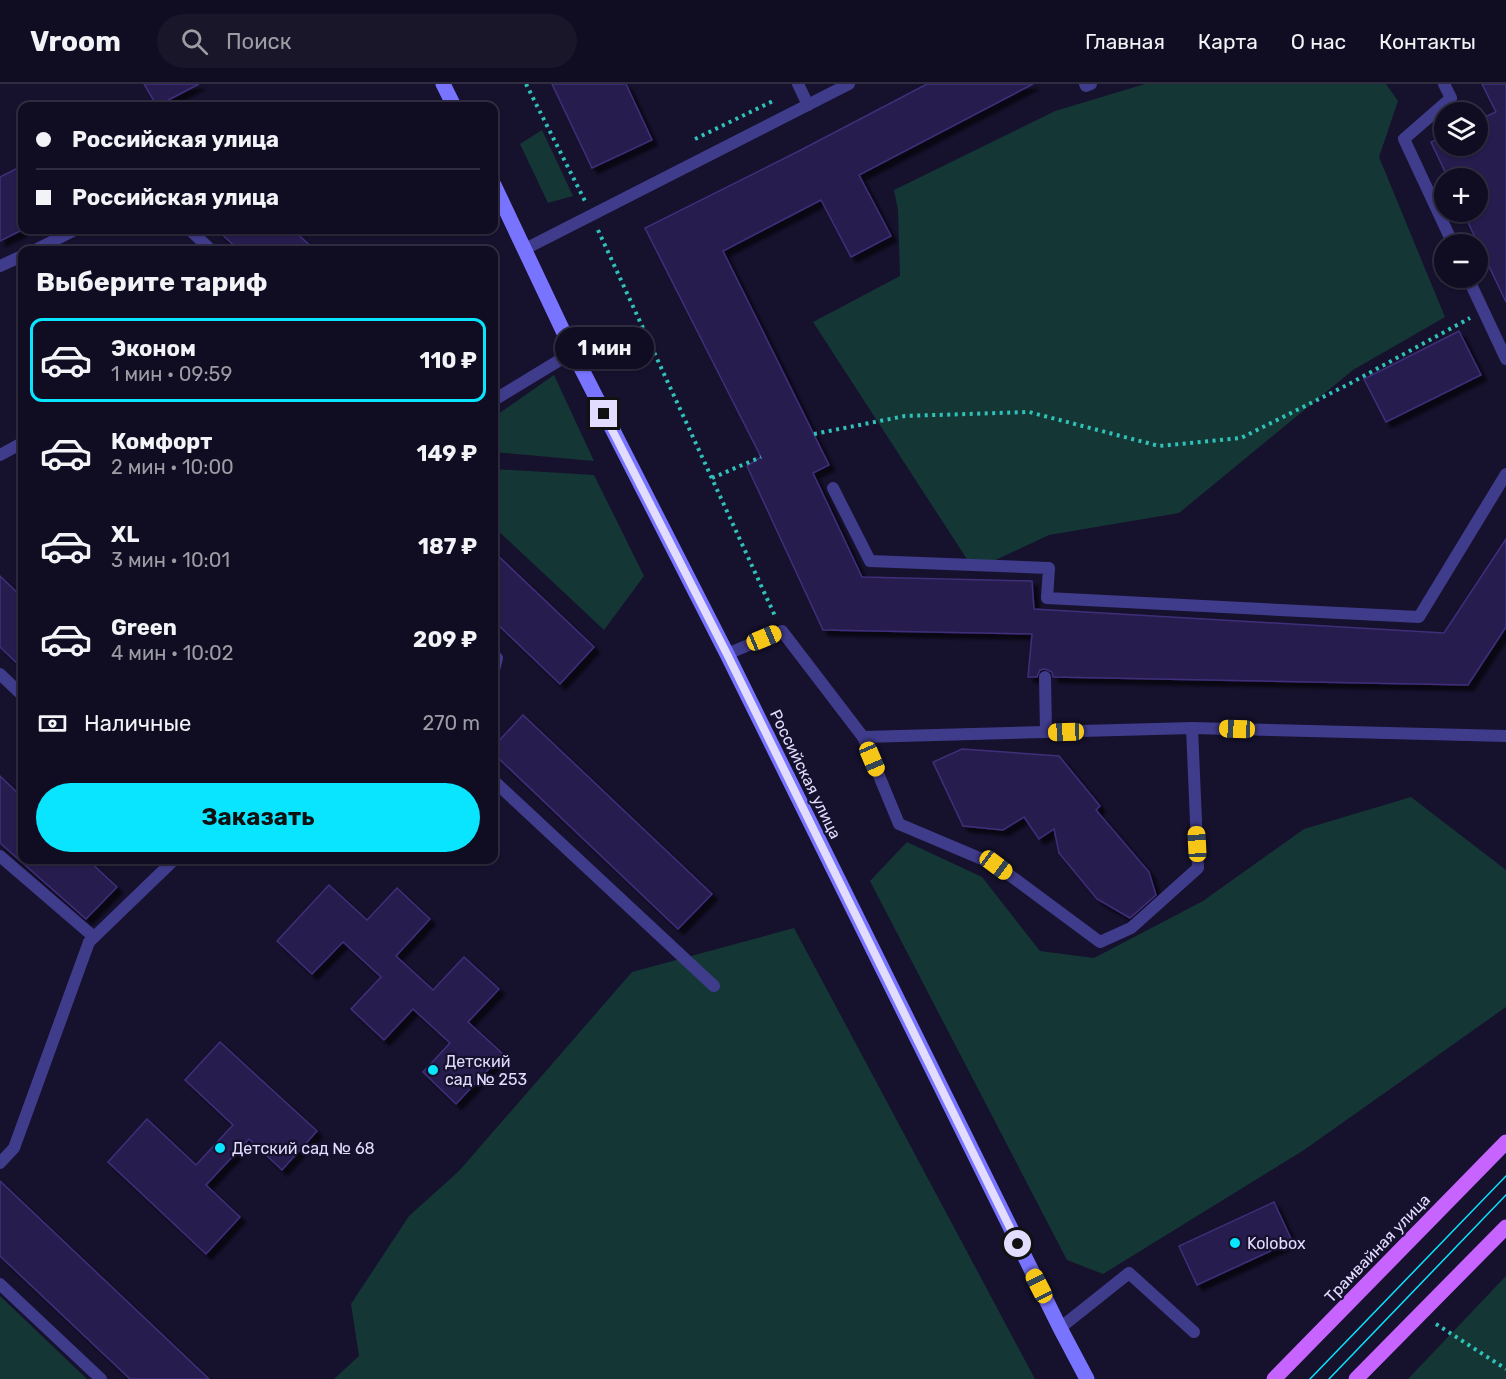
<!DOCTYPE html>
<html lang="ru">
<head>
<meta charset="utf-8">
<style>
	body { margin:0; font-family:Rubik,sans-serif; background:#19162a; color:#f1f3f6; height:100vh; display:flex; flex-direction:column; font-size:22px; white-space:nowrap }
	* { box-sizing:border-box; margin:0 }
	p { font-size:20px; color:#9c9ca5 }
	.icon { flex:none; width:33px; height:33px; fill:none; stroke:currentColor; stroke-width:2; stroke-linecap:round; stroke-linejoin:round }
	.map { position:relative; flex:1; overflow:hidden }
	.side { position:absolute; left:18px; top:162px; width:480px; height:618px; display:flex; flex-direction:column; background:#100d22; border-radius:12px; box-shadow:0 2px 4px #0004,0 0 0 2px #302d40 }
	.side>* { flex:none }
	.guide { position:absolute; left:18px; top:18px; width:480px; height:132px; border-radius:12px; box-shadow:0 2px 4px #0004,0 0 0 2px #302d40; display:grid; align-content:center; height:132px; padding:0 18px; background:#100d22 }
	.buttons { position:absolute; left:1434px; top:18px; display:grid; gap:12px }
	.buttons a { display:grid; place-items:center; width:54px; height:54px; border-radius:50%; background:#100d22; box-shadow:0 2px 4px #0004,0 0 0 2px #302d40; font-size:30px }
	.end { position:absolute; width:27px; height:27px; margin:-14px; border:8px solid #e2ddff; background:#111; box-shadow:0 0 0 3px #111 }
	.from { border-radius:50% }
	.bubble { position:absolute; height:42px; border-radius:21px; background:#100d22; box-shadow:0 2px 4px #0004,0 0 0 2px #302d40; font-size:20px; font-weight:700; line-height:42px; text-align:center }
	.car { position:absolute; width:18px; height:36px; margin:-18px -9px; border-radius:8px; box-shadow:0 0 4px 2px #0007; background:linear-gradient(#f5c518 24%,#345 0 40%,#f5c518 0 76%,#345 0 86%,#f5c518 0) }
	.guide b { display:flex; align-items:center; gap:21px; height:57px; font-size:22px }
	.guide b+b { border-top:2px solid #302d40 }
	.guide i { width:15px; height:15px; background:#f1f3f6 }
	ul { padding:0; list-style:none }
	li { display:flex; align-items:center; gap:18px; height:84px; margin:0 12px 9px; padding:0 6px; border:3px solid transparent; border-radius:12px }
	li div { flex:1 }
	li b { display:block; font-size:22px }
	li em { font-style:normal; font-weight:700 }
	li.selected { border-color:#09e4ff }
	li>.icon { width:54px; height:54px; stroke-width:1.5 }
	h2 { padding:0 18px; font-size:27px; line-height:72px }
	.pay { display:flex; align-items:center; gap:15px; height:66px; padding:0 18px; font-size:22px }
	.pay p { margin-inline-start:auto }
	.cta { display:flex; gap:12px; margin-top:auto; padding:12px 18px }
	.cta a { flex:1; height:69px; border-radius:36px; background:#09e4ff; color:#111; font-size:24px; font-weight:700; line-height:69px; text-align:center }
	header { display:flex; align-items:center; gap:36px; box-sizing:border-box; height:84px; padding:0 30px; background:#100d22; border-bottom:2px solid #302d40 }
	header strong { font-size:28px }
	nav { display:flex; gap:33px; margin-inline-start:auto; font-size:21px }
	.search { width:420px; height:54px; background:#19162a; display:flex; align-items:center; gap:15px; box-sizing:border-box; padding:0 21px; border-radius:33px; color:#9c9ca5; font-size:22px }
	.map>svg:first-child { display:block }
	.green { fill:#143736 }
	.building { fill:#281d4e; stroke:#3f2f7a; stroke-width:1.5; filter:url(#shadow) }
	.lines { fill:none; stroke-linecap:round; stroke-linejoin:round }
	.path { stroke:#30c1b9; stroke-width:4; stroke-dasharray:3 4.5; stroke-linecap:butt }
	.service { stroke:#403c8c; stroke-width:12 }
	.secondary { stroke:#7974ff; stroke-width:15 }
	.primary { stroke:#c764ff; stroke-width:15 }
	.tram { stroke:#09e4ff; stroke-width:1.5 }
	.route { stroke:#e2ddff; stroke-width:8 }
	.poi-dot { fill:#09e4ff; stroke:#16112d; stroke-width:2 }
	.labels { text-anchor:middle; stroke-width:4.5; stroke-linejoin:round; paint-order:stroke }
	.street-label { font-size:16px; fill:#e2ddff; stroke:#16112d }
	.poi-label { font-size:16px; fill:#e2ddff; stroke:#16112d; text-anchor:start }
</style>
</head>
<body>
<header>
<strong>Vroom</strong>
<div class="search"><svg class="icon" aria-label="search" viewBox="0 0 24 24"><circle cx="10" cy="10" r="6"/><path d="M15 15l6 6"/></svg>Поиск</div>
<nav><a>Главная</a><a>Карта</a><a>О нас</a><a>Контакты</a></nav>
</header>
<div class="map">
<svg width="1506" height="1295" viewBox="0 0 1506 1295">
	<defs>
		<filter id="shadow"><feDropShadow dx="5.5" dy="5.5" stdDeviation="1.5" flood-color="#0009"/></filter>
	</defs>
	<rect width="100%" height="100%" fill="#16112d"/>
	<g class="green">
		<polygon points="1145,0 1386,0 1398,17 1379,73 1445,233 1353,286 1179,429 1049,451 974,486 813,238 900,192 898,126 894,106 1055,27"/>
		<polygon points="542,46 573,112 548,119 520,60"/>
		<polygon points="554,291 594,377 494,368 494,333"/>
		<polygon points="494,385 594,391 644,492 604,546 494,443"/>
		<polygon points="1411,713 1506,786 1506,923 1304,1066 1103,1190 1067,1176 870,797 907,758 982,793 1040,867 1094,874 1203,817 1304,745"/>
		<polygon points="794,844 1035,1295 334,1295 359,1272 351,1220 409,1132 459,1087 632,888"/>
		<polygon points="1506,1192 1506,1295 1408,1295"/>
		<polygon points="0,1212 87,1295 0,1295"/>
	</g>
	<g class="building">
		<polygon points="144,0 199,0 157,22"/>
		<polygon points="552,0 626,0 652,56 592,84"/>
		<polygon points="927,0 1033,0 859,91 891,152 851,173 821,116 723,167 829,381 813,389 862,493 1032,497 1034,525 1444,549 1506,455 1506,543 1468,601 1053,593 1052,588 1045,585 1040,586 1037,593 1028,593 1032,550 823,546 747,382 761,373 645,144 799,67"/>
		<polygon points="1482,0 1506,0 1506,218 1463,128 1478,128 1478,94 1448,94 1431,58 1444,52 1444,62 1478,62 1478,36 1496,28"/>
		<polygon points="22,82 22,146 0,157 0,93"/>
		<polygon points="217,146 293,146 315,166 239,166"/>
		<polygon points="1459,247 1481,291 1386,338 1364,295"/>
		<polygon points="494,468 594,563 560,600 494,537"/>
		<polygon points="0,492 22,513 22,584 0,563"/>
		<polygon points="523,631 712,810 678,845 494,670 494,662"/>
		<polygon points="962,665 1059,672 1100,722 1096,726 1149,788 1156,811 1130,834 1097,815 1059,769 1054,745 1039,755 1024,733 1003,746 963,742 933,678"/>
		<polygon points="0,692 22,713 22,776 88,776 117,803 86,835 0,759"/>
		<polygon points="329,801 367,836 397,804 430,835 396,872 433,906 464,873 499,905 468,938 503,970 456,1020 423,988 450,959 413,925 384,956 351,925 381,893 343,858 312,890 277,857"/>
		<polygon points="220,958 317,1047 282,1086 249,1055 206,1101 240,1133 206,1170 108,1078 147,1035 196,1081 233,1041 185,996"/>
		<polygon points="0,1097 209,1295 130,1295 0,1172"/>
		<polygon points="1274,1118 1292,1157 1197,1201 1179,1162"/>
	</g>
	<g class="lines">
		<g class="path">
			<polyline points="526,0 585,117"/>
			<polyline points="695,55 773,17"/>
			<polyline points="598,146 775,532"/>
			<polyline points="814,350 905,332 1029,328 1159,362 1241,354 1349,300 1470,234"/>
			<polyline points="712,394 761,373"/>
			<polyline points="1436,1240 1506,1285"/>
		</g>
		<g class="service">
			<polyline points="798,0 808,21"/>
			<polyline points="1085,0 1086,2 1091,0"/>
			<polyline points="1444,0 1451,14 1404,55 1453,160"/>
			<polyline points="190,146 211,166"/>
			<polyline points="525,165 849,0"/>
			<polyline points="35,166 75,146"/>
			<polyline points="0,182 22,172"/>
			<polyline points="1468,194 1506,275"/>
			<polyline points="494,316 573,268"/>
			<polyline points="0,371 22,359"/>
			<polyline points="833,404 870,477 1049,484 1047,514 1419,533 1506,390"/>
			<polyline points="494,570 497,574 494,586"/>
			<polyline points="727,570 782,547 863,653 1192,644 1506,652"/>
			<polyline points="0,590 22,611"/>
			<polyline points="1045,593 1046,648"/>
			<polyline points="863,653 899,740 996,781 1100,858 1131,844 1198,784 1192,644"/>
			<polyline points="494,697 714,902"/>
			<polyline points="0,772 94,853"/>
			<polyline points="0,1079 14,1064 89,858 174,776"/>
			<polyline points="0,1200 101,1295"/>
			<polyline points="1060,1244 1129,1189 1194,1248"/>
		</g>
		<g class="secondary">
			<polyline points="443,0 454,22"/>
			<polyline points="494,101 573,268 727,570 1060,1244 1087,1295"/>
		</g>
		<g class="primary">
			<polyline points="1274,1295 1506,1058"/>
			<polyline points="1356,1295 1506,1143"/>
		</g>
		<g class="tram">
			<polyline points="1310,1295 1506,1092"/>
			<polyline points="1329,1295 1506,1111"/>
		</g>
	</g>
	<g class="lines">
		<polyline class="route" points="604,330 727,570 1018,1160"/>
	</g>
	<g class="poi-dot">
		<circle cx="433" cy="986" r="6"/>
		<circle cx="220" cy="1064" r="6"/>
		<circle cx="1235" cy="1159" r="6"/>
	</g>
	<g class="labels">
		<g class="street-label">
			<text transform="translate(806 690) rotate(64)" y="6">Российская улица</text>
			<text transform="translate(1377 1164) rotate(-46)" y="6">Трамвайная улица</text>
		</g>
		<g class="poi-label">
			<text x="445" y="983">Детский<tspan x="445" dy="18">сад № 253</tspan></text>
			<text x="232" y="1070">Детский сад № 68</text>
			<text x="1247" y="1165">Kolobox</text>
		</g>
	</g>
</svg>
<div class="buttons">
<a><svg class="icon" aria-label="layers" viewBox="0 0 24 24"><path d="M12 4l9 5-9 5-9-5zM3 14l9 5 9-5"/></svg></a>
<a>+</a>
<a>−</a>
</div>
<i class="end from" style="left:1018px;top:1160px"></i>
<i class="end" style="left:604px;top:330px"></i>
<div class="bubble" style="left:555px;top:243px;width:99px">1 мин</div>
<i class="car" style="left:764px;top:554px;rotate:67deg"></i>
<i class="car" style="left:1237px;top:645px;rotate:272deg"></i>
<i class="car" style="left:1066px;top:648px;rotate:268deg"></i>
<i class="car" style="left:872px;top:675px;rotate:157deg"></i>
<i class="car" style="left:1197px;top:760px;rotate:357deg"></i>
<i class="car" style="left:996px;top:781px;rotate:127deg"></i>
<i class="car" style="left:1039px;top:1202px;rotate:333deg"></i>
<div class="guide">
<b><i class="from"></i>Российская улица</b>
<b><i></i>Российская улица</b>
</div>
<section class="side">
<h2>Выберите тариф</h2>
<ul>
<li class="selected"><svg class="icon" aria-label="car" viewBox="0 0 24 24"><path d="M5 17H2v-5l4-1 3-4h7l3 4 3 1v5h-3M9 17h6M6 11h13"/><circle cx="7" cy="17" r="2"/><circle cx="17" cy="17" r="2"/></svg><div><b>Эконом</b><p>1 мин · 09:59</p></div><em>110 ₽</em></li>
<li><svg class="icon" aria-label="car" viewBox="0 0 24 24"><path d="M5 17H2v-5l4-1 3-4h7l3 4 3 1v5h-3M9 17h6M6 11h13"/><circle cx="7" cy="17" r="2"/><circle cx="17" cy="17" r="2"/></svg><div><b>Комфорт</b><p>2 мин · 10:00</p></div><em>149 ₽</em></li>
<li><svg class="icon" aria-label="car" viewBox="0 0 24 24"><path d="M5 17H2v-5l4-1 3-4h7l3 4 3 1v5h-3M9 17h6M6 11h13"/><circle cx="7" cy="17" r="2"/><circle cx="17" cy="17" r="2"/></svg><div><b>XL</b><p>3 мин · 10:01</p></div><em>187 ₽</em></li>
<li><svg class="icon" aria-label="car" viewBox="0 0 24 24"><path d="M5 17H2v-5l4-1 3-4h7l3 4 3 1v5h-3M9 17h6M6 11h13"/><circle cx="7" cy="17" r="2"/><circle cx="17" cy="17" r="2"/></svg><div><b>Green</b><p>4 мин · 10:02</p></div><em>209 ₽</em></li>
</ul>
<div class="pay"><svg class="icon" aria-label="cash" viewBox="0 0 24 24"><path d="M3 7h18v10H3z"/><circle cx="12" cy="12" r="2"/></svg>Наличные<p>270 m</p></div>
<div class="cta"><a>Заказать</a></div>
</section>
</div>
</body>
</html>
